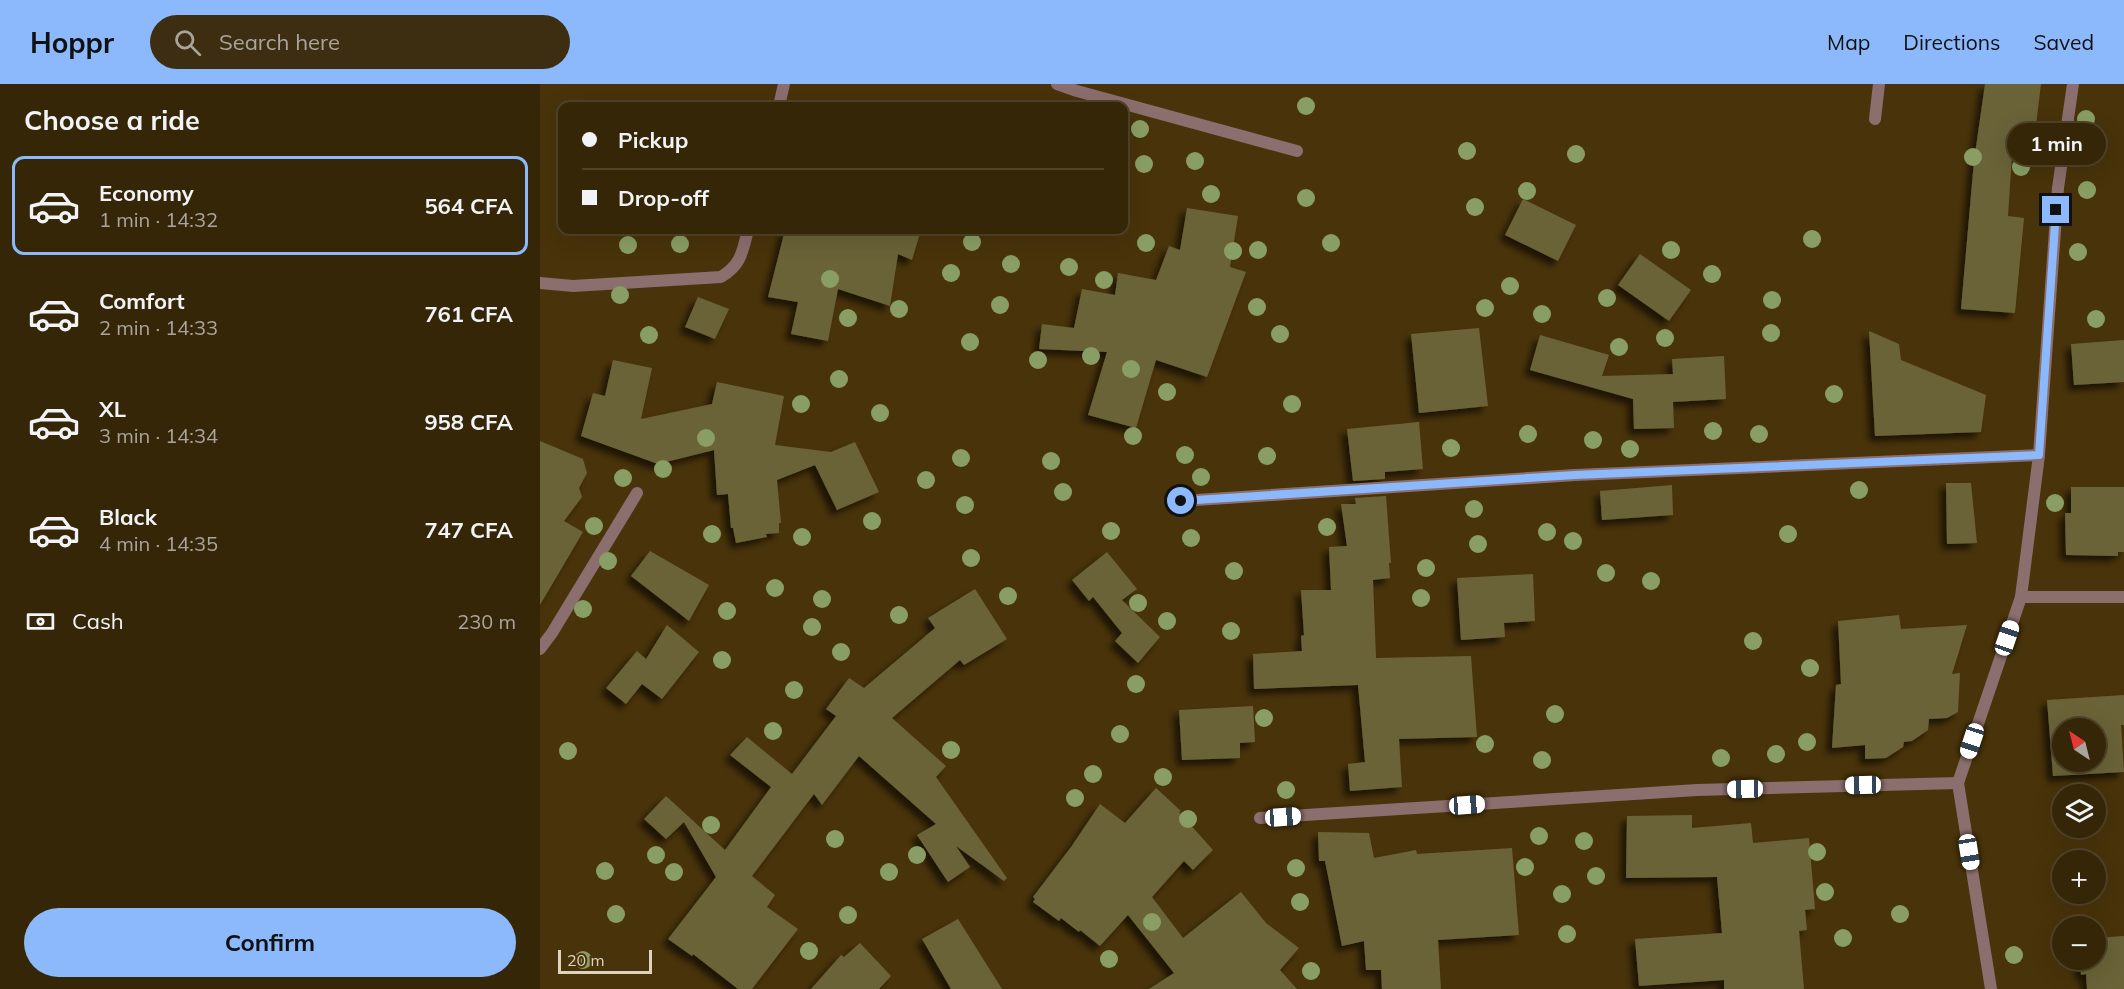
<!DOCTYPE html>
<html lang="en">
<head>
<meta charset="utf-8">
<style>
	body { margin:0; font-family:Mulish,sans-serif; background:#3d2e12; color:#f1f3f6; height:100vh; display:flex; flex-direction:column; font-size:22px; white-space:nowrap }
	* { box-sizing:border-box; margin:0 }
	p { font-size:20px; color:#aaa59c }
	.icon { flex:none; width:33px; height:33px; fill:none; stroke:currentColor; stroke-width:2; stroke-linecap:round; stroke-linejoin:round }
	.map { position:relative; flex:1; overflow:hidden }
	.side { display:flex; flex-direction:column; background:#362608; width:540px }
	.side>* { flex:none }
	.banner { position:absolute; left:18px; top:18px; width:570px; height:132px; border-radius:12px; box-shadow:0 6px 24px #0002,0 0 0 2px #504329; display:grid; align-content:center; height:132px; padding:0 24px; background:#362608 }
	.needle { width:39px; rotate:325deg }
	.buttons { position:absolute; left:1512px; top:634px; display:grid; gap:12px }
	.buttons a { display:grid; place-items:center; width:54px; height:54px; border-radius:50%; background:#362608; box-shadow:0 6px 24px #0002,0 0 0 2px #504329; font-size:30px }
	.scale { position:absolute; left:18px; bottom:15px; width:94px; box-sizing:border-box; padding-left:6px; border:3px solid #e0d3be; border-top:0; font-size:16px; line-height:21px; white-space:nowrap; color:#e0d3be; -webkit-text-stroke:4px #48330a; paint-order:stroke }
	.end { position:absolute; width:27px; height:27px; margin:-14px; border:8px solid #8cb9fc; background:#111; box-shadow:0 0 0 3px #111 }
	.from { border-radius:50% }
	.bubble { position:absolute; height:42px; border-radius:21px; background:#362608; box-shadow:0 6px 24px #0002,0 0 0 2px #504329; font-size:20px; font-weight:700; line-height:42px; text-align:center }
	.car { position:absolute; width:18px; height:36px; margin:-18px -9px; border-radius:8px; box-shadow:0 0 4px 2px #0007; background:linear-gradient(#fff 24%,#345 0 40%,#fff 0 76%,#345 0 86%,#fff 0) }
	.banner b { display:flex; align-items:center; gap:21px; height:57px; font-size:22px }
	.banner b+b { border-top:2px solid #504329 }
	.banner i { width:15px; height:15px; background:#f1f3f6 }
	ul { padding:0; list-style:none }
	li { display:flex; align-items:center; gap:18px; height:99px; margin:0 12px 9px; padding:0 12px; border:3px solid transparent; border-radius:12px }
	li div { flex:1 }
	li b { display:block; font-size:22px }
	li em { font-style:normal; font-weight:700 }
	li.current { border-color:#8cb9fc }
	li>.icon { width:54px; height:54px; stroke-width:1.5 }
	h2 { padding:0 24px; font-size:27px; line-height:72px }
	.pay { display:flex; align-items:center; gap:15px; height:66px; padding:0 24px; font-size:22px }
	.pay p { margin-inline-start:auto }
	.primary-button { display:flex; gap:12px; margin-top:auto; padding:12px 24px }
	.primary-button a { flex:1; height:69px; border-radius:36px; background:#8cb9fc; color:#111; font-size:24px; font-weight:700; line-height:69px; text-align:center }
	header { display:flex; align-items:center; gap:36px; box-sizing:border-box; height:84px; padding:0 30px; background:#8cb9fc; color:#111 }
	header strong { font-size:28px }
	nav { display:flex; gap:33px; margin-inline-start:auto; font-size:21px }
	.search { width:420px; height:54px; background:#3d2e12; display:flex; align-items:center; gap:15px; box-sizing:border-box; padding:0 21px; border-radius:33px; color:#aaa59c; font-size:22px }
	main { display:flex; flex:1; min-height:0 }
	.map>svg:first-child { display:block }
	.building { fill:#6b6338; fill-rule:evenodd; filter:url(#shadow) }
	.lines { fill:none; stroke-linecap:round; stroke-linejoin:round }
	.street { stroke:#8b6e6e; stroke-width:12 }
	.tree { fill:#899e64 }
	.route { stroke:#8cb9fc; stroke-width:8 }
</style>
</head>
<body>
<header>
<strong>Hoppr</strong>
<div class="search"><svg class="icon" aria-label="search" viewBox="0 0 24 24"><circle cx="10" cy="10" r="6"/><path d="M15 15l6 6"/></svg>Search here</div>
<nav><a>Map</a><a>Directions</a><a>Saved</a></nav>
</header>
<main>
<section class="side">
<h2>Choose a ride</h2>
<ul>
<li class="current"><svg class="icon" aria-label="car" viewBox="0 0 24 24"><path d="M5 17H2v-5l4-1 3-4h7l3 4 3 1v5h-3M9 17h6M6 11h13"/><circle cx="7" cy="17" r="2"/><circle cx="17" cy="17" r="2"/></svg><div><b>Economy</b><p>1 min · 14:32</p></div><em>564 CFA</em></li>
<li><svg class="icon" aria-label="car" viewBox="0 0 24 24"><path d="M5 17H2v-5l4-1 3-4h7l3 4 3 1v5h-3M9 17h6M6 11h13"/><circle cx="7" cy="17" r="2"/><circle cx="17" cy="17" r="2"/></svg><div><b>Comfort</b><p>2 min · 14:33</p></div><em>761 CFA</em></li>
<li><svg class="icon" aria-label="car" viewBox="0 0 24 24"><path d="M5 17H2v-5l4-1 3-4h7l3 4 3 1v5h-3M9 17h6M6 11h13"/><circle cx="7" cy="17" r="2"/><circle cx="17" cy="17" r="2"/></svg><div><b>XL</b><p>3 min · 14:34</p></div><em>958 CFA</em></li>
<li><svg class="icon" aria-label="car" viewBox="0 0 24 24"><path d="M5 17H2v-5l4-1 3-4h7l3 4 3 1v5h-3M9 17h6M6 11h13"/><circle cx="7" cy="17" r="2"/><circle cx="17" cy="17" r="2"/></svg><div><b>Black</b><p>4 min · 14:35</p></div><em>747 CFA</em></li>
</ul>
<div class="pay"><svg class="icon" aria-label="cash" viewBox="0 0 24 24"><path d="M3 7h18v10H3z"/><circle cx="12" cy="12" r="2"/></svg>Cash<p>230 m</p></div>
<div class="primary-button"><a>Confirm</a></div>
</section>
<div class="map">
<svg width="1584" height="905" viewBox="0 0 1584 905">
	<defs>
		<filter id="shadow"><feDropShadow dx="-5.5" dy="5.5" stdDeviation="3" flood-color="#0009"/></filter>
	</defs>
	<rect width="100%" height="100%" fill="#48330a"/>
	<g class="building">
		<polygon points="1445,0 1501,0 1494,58 1473,56 1468,132 1484,134 1475,229 1421,225 1434,77"/>
		<polygon points="983,115 1036,141 1018,177 965,151"/>
		<polygon points="647,124 698,132 690,183 706,188 667,293 616,276 596,344 548,331 567,268 499,265 502,240 534,244 542,205 575,211 578,189 616,196 629,162 640,166"/>
		<polygon points="245,146 381,146 372,176 358,170 350,222 298,205 288,257 251,250 258,218 228,213"/>
		<polygon points="1100,170 1151,206 1129,237 1078,201"/>
		<polygon points="158,213 189,225 175,255 145,243"/>
		<polygon points="939,244 948,322 879,329 871,250"/>
		<polygon points="1329,247 1359,260 1361,276 1446,311 1441,348 1335,352"/>
		<polygon points="1000,251 1069,271 1062,292 1133,290 1132,275 1184,272 1186,315 1133,318 1134,344 1094,345 1093,315 990,286"/>
		<polygon points="1584,256 1584,298 1534,301 1531,260"/>
		<polygon points="73,276 112,284 101,335 172,320 177,298 244,312 235,361 291,368 315,358 339,408 297,426 275,381 237,396 241,439 239,439 239,449 226,450 227,453 196,459 193,444 191,444 188,410 177,411 174,366 118,380 41,352 53,309 65,312"/>
		<polygon points="879,338 883,385 845,388 845,395 813,397 807,345"/>
		<polygon points="0,357 43,375 47,389 39,404 42,413 24,437 43,448 0,521"/>
		<polygon points="1406,399 1431,399 1437,459 1407,460"/>
		<polygon points="1132,401 1133,431 1062,436 1060,407"/>
		<polygon points="1531,403 1584,403 1584,468 1578,468 1578,472 1526,471 1525,429 1531,429"/>
		<polygon points="846,412 851,479 849,479 850,494 833,496 836,574 931,572 937,653 859,655 862,703 810,707 808,680 825,678 818,601 714,605 713,570 762,567 761,552 764,551 761,506 791,506 789,463 807,462 801,420 816,420 815,414"/>
		<polygon points="110,467 169,501 149,537 91,492"/>
		<polygon points="567,468 597,505 582,516 620,553 598,579 575,557 582,549 553,513 549,517 532,496"/>
		<polygon points="993,490 995,537 964,539 965,553 921,556 917,494"/>
		<polygon points="435,505 467,555 424,581 420,576 352,634 406,682 396,693 467,794 464,797 416,762 430,783 408,798 377,751 396,740 319,672 282,721 274,710 212,792 235,811 227,823 258,845 212,905 198,905 153,870 152,872 128,855 176,793 144,738 126,755 104,735 126,712 185,766 231,703 190,671 207,653 252,690 296,632 286,625 309,594 324,604 395,544 388,534"/>
		<polygon points="1359,531 1361,545 1427,541 1412,590 1420,589 1418,628 1407,634 1389,635 1388,646 1372,657 1364,658 1363,663 1346,674 1325,675 1325,661 1292,664 1296,601 1301,600 1298,537"/>
		<polygon points="127,541 159,568 122,615 102,600 86,620 66,604 97,567 106,575"/>
		<path d="M1584,611v30h-3l3,47 -71,4 -6,-76zM1522,645h34v33h-34z"/>
		<polygon points="713,622 715,658 700,659 700,674 642,676 639,626"/>
		<polygon points="616,704 641,727 639,728 673,766 653,786 644,777 612,813 643,854 701,808 726,839 759,864 740,886 757,905 609,905 634,889 588,831 560,862 540,846 539,848 521,834 519,837 493,818 495,815 493,813 531,763 560,720 585,739"/>
		<polygon points="1152,731 1152,744 1211,739 1213,759 1269,754 1275,825 1265,826 1267,846 1259,847 1264,905 1184,905 1184,896 1099,902 1095,855 1182,849 1177,793 1086,794 1087,732"/>
		<polygon points="778,748 829,749 834,774 876,766 877,770 972,764 979,851 898,856 901,905 842,905 841,886 826,886 824,857 802,862 785,777 779,777"/>
		<polygon points="418,835 462,905 411,905 382,855"/>
		<polygon points="1584,852 1584,905 1547,905 1546,890 1541,891 1540,876 1556,876 1556,854"/>
		<polygon points="320,859 351,892 339,905 271,905 301,871 304,873"/>
	</g>
	<g class="lines">
		<g class="street">
			<polyline points="517,0 537,7 757,67"/>
			<polyline points="239,22 244,0"/>
			<polyline points="1335,35 1339,0"/>
			<path d="M0,199l33,3 148,-9c21,-13 21,-25 27,-47"/>
			<polyline points="641,417 1035,391 1499,371"/>
			<polyline points="1481,513 1584,513"/>
			<polyline points="0,565 12,549 97,409"/>
			<polyline points="720,734 1157,706 1418,699"/>
			<polyline points="1451,905 1418,699 1481,513 1499,371 1518,104 1533,0"/>
		</g>
	</g>
	<g class="tree">
		<circle cx="766" cy="22" r="9"/>
		<circle cx="1546" cy="35" r="9"/>
		<circle cx="600" cy="45" r="9"/>
		<circle cx="927" cy="67" r="9"/>
		<circle cx="1036" cy="70" r="9"/>
		<circle cx="1433" cy="73" r="9"/>
		<circle cx="655" cy="77" r="9"/>
		<circle cx="604" cy="80" r="9"/>
		<circle cx="1481" cy="83" r="9"/>
		<circle cx="1547" cy="106" r="9"/>
		<circle cx="987" cy="107" r="9"/>
		<circle cx="671" cy="110" r="9"/>
		<circle cx="766" cy="114" r="9"/>
		<circle cx="935" cy="123" r="9"/>
		<circle cx="1272" cy="155" r="9"/>
		<circle cx="432" cy="158" r="9"/>
		<circle cx="606" cy="159" r="9"/>
		<circle cx="791" cy="159" r="9"/>
		<circle cx="140" cy="160" r="9"/>
		<circle cx="88" cy="161" r="9"/>
		<circle cx="718" cy="166" r="9"/>
		<circle cx="1131" cy="166" r="9"/>
		<circle cx="693" cy="167" r="9"/>
		<circle cx="1538" cy="168" r="9"/>
		<circle cx="471" cy="180" r="9"/>
		<circle cx="529" cy="183" r="9"/>
		<circle cx="411" cy="189" r="9"/>
		<circle cx="1172" cy="190" r="9"/>
		<circle cx="290" cy="195" r="9"/>
		<circle cx="564" cy="196" r="9"/>
		<circle cx="970" cy="202" r="9"/>
		<circle cx="80" cy="211" r="9"/>
		<circle cx="1067" cy="214" r="9"/>
		<circle cx="1232" cy="216" r="9"/>
		<circle cx="460" cy="221" r="9"/>
		<circle cx="717" cy="223" r="9"/>
		<circle cx="945" cy="224" r="9"/>
		<circle cx="359" cy="225" r="9"/>
		<circle cx="1002" cy="230" r="9"/>
		<circle cx="308" cy="234" r="9"/>
		<circle cx="1556" cy="235" r="9"/>
		<circle cx="1231" cy="249" r="9"/>
		<circle cx="740" cy="250" r="9"/>
		<circle cx="109" cy="251" r="9"/>
		<circle cx="1125" cy="254" r="9"/>
		<circle cx="430" cy="258" r="9"/>
		<circle cx="1079" cy="263" r="9"/>
		<circle cx="551" cy="272" r="9"/>
		<circle cx="498" cy="276" r="9"/>
		<circle cx="591" cy="285" r="9"/>
		<circle cx="299" cy="295" r="9"/>
		<circle cx="627" cy="308" r="9"/>
		<circle cx="1294" cy="310" r="9"/>
		<circle cx="261" cy="320" r="9"/>
		<circle cx="752" cy="320" r="9"/>
		<circle cx="340" cy="329" r="9"/>
		<circle cx="1173" cy="347" r="9"/>
		<circle cx="988" cy="350" r="9"/>
		<circle cx="1219" cy="350" r="9"/>
		<circle cx="593" cy="352" r="9"/>
		<circle cx="166" cy="354" r="9"/>
		<circle cx="1053" cy="356" r="9"/>
		<circle cx="911" cy="364" r="9"/>
		<circle cx="1090" cy="365" r="9"/>
		<circle cx="645" cy="371" r="9"/>
		<circle cx="727" cy="372" r="9"/>
		<circle cx="421" cy="374" r="9"/>
		<circle cx="511" cy="377" r="9"/>
		<circle cx="123" cy="385" r="9"/>
		<circle cx="661" cy="393" r="9"/>
		<circle cx="83" cy="394" r="9"/>
		<circle cx="386" cy="396" r="9"/>
		<circle cx="1319" cy="406" r="9"/>
		<circle cx="523" cy="408" r="9"/>
		<circle cx="1515" cy="419" r="9"/>
		<circle cx="425" cy="421" r="9"/>
		<circle cx="934" cy="425" r="9"/>
		<circle cx="332" cy="437" r="9"/>
		<circle cx="54" cy="442" r="9"/>
		<circle cx="787" cy="443" r="9"/>
		<circle cx="571" cy="447" r="9"/>
		<circle cx="1007" cy="448" r="9"/>
		<circle cx="172" cy="450" r="9"/>
		<circle cx="1248" cy="450" r="9"/>
		<circle cx="262" cy="453" r="9"/>
		<circle cx="651" cy="454" r="9"/>
		<circle cx="1033" cy="457" r="9"/>
		<circle cx="938" cy="460" r="9"/>
		<circle cx="431" cy="474" r="9"/>
		<circle cx="68" cy="477" r="9"/>
		<circle cx="886" cy="484" r="9"/>
		<circle cx="694" cy="487" r="9"/>
		<circle cx="1066" cy="489" r="9"/>
		<circle cx="1111" cy="497" r="9"/>
		<circle cx="235" cy="504" r="9"/>
		<circle cx="468" cy="512" r="9"/>
		<circle cx="881" cy="514" r="9"/>
		<circle cx="282" cy="515" r="9"/>
		<circle cx="598" cy="519" r="9"/>
		<circle cx="43" cy="525" r="9"/>
		<circle cx="187" cy="527" r="9"/>
		<circle cx="359" cy="531" r="9"/>
		<circle cx="627" cy="537" r="9"/>
		<circle cx="272" cy="543" r="9"/>
		<circle cx="691" cy="547" r="9"/>
		<circle cx="1213" cy="557" r="9"/>
		<circle cx="301" cy="568" r="9"/>
		<circle cx="182" cy="576" r="9"/>
		<circle cx="1270" cy="584" r="9"/>
		<circle cx="596" cy="600" r="9"/>
		<circle cx="254" cy="606" r="9"/>
		<circle cx="1015" cy="630" r="9"/>
		<circle cx="724" cy="634" r="9"/>
		<circle cx="233" cy="647" r="9"/>
		<circle cx="580" cy="650" r="9"/>
		<circle cx="1267" cy="658" r="9"/>
		<circle cx="945" cy="660" r="9"/>
		<circle cx="411" cy="666" r="9"/>
		<circle cx="28" cy="667" r="9"/>
		<circle cx="1236" cy="670" r="9"/>
		<circle cx="1181" cy="674" r="9"/>
		<circle cx="1002" cy="676" r="9"/>
		<circle cx="553" cy="690" r="9"/>
		<circle cx="623" cy="693" r="9"/>
		<circle cx="746" cy="706" r="9"/>
		<circle cx="535" cy="714" r="9"/>
		<circle cx="648" cy="735" r="9"/>
		<circle cx="171" cy="741" r="9"/>
		<circle cx="999" cy="752" r="9"/>
		<circle cx="295" cy="755" r="9"/>
		<circle cx="1044" cy="757" r="9"/>
		<circle cx="1277" cy="768" r="9"/>
		<circle cx="116" cy="771" r="9"/>
		<circle cx="377" cy="771" r="9"/>
		<circle cx="985" cy="783" r="9"/>
		<circle cx="756" cy="784" r="9"/>
		<circle cx="65" cy="787" r="9"/>
		<circle cx="134" cy="788" r="9"/>
		<circle cx="349" cy="788" r="9"/>
		<circle cx="1056" cy="792" r="9"/>
		<circle cx="1285" cy="808" r="9"/>
		<circle cx="1022" cy="810" r="9"/>
		<circle cx="760" cy="818" r="9"/>
		<circle cx="76" cy="830" r="9"/>
		<circle cx="1360" cy="830" r="9"/>
		<circle cx="308" cy="831" r="9"/>
		<circle cx="612" cy="838" r="9"/>
		<circle cx="1027" cy="850" r="9"/>
		<circle cx="1303" cy="854" r="9"/>
		<circle cx="269" cy="867" r="9"/>
		<circle cx="1474" cy="871" r="9"/>
		<circle cx="569" cy="875" r="9"/>
		<circle cx="43" cy="876" r="9"/>
		<circle cx="771" cy="887" r="9"/>
	</g>
	<g class="lines">
		<polyline class="route" points="641,417 1035,391 1499,371 1516,126"/>
	</g>
</svg>
<div class="buttons">
<a><svg class="needle" viewBox="-14 -14 28 28"><path d="M0-13l5 13h-10z" fill="#e53935"/><path d="M0 13l5-13h-10z" fill="#aaa59c"/></svg></a>
<a><svg class="icon" aria-label="layers" viewBox="0 0 24 24"><path d="M12 4l9 5-9 5-9-5zM3 14l9 5 9-5"/></svg></a>
<a>+</a>
<a>−</a>
</div>
<div class="scale">20 m</div>
<i class="end from" style="left:641px;top:417px"></i>
<i class="end" style="left:1516px;top:126px"></i>
<div class="bubble" style="left:1467px;top:39px;width:99px">1 min</div>
<i class="car" style="left:1467px;top:554px;rotate:19deg"></i>
<i class="car" style="left:1432px;top:657px;rotate:198deg"></i>
<i class="car" style="left:1323px;top:701px;rotate:269deg"></i>
<i class="car" style="left:1205px;top:705px;rotate:269deg"></i>
<i class="car" style="left:927px;top:721px;rotate:86deg"></i>
<i class="car" style="left:743px;top:733px;rotate:86deg"></i>
<i class="car" style="left:1429px;top:768px;rotate:171deg"></i>
<div class="banner">
<b><i class="from"></i>Pickup</b>
<b><i></i>Drop-off</b>
</div>
</div>
</main>
</body>
</html>
